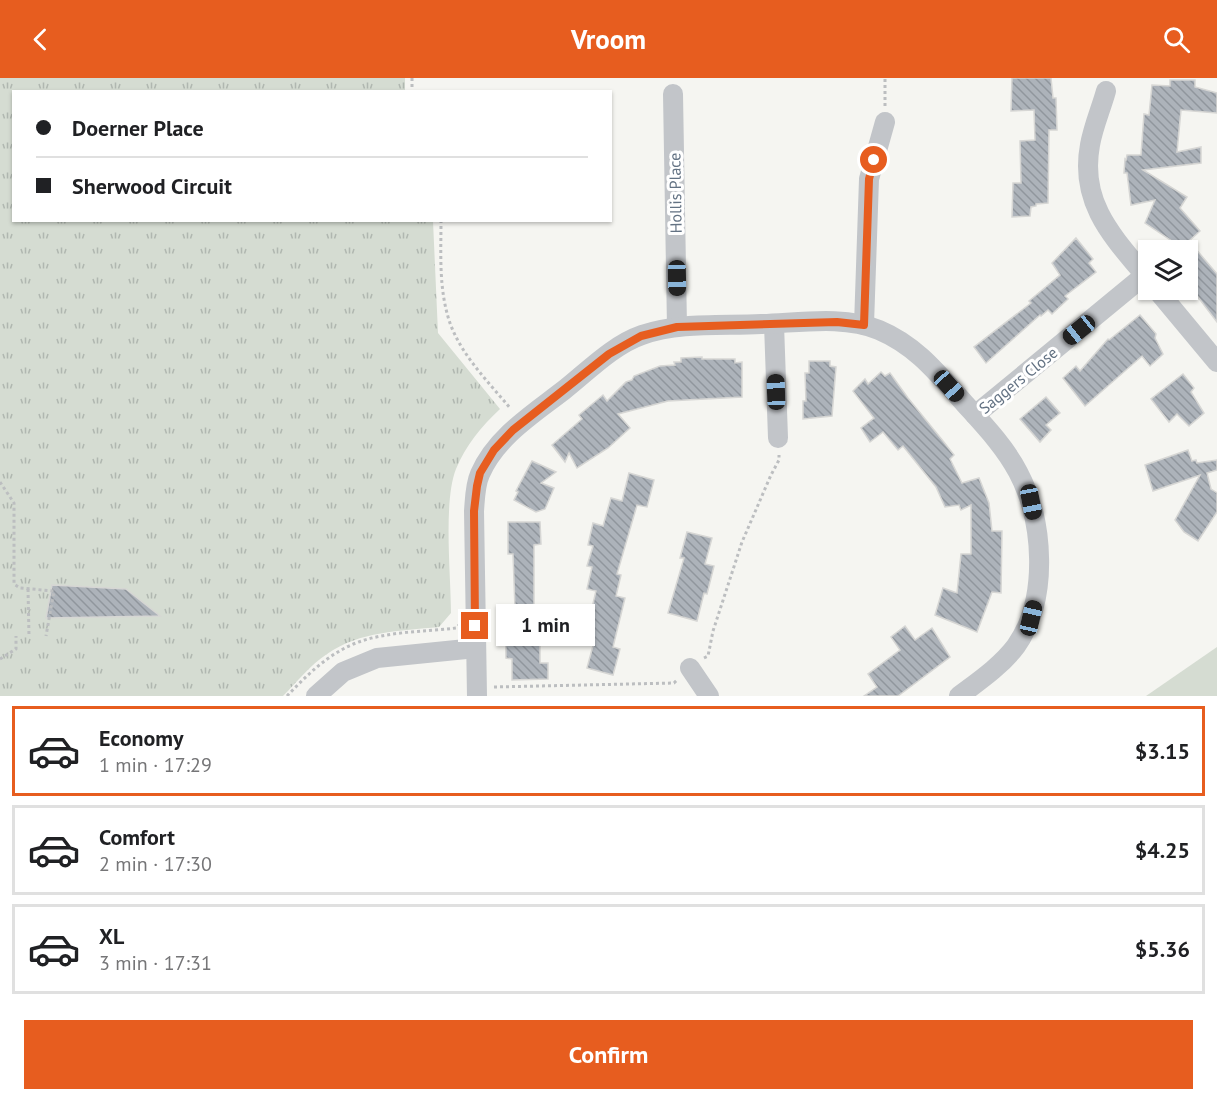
<!DOCTYPE html>
<html lang="en">
<head>
<meta charset="utf-8">
<style>
	body { margin:0; font-family:"PT Sans",sans-serif; background:#f6f6f6; color:#202124; height:100vh; display:flex; flex-direction:column; font-size:22px; white-space:nowrap }
	* { box-sizing:border-box; margin:0 }
	p { font-size:20px; color:#757577 }
	.icon { flex:none; width:33px; height:33px; fill:none; stroke:currentColor; stroke-width:2; stroke-linecap:round; stroke-linejoin:round }
	.map { position:relative; height:618px; overflow:hidden }
	.sheet { display:flex; flex-direction:column; background:#fff; flex:1 }
	.sheet>* { flex:none }
	.top-card { position:absolute; left:12px; top:12px; width:600px; height:132px; border-radius:0px; box-shadow:0 2px 4px #0004; display:grid; align-content:center; height:132px; padding:0 24px; background:#fff }
	.tools { position:absolute; left:1138px; top:162px; display:grid; gap:12px }
	.tools a { display:grid; place-items:center; width:60px; height:60px; border-radius:0px; background:#fff; box-shadow:0 2px 4px #0004; font-size:30px }
	.end { position:absolute; width:27px; height:27px; margin:-14px; border:8px solid #e75d1f; background:#fff; box-shadow:0 0 0 3px #fff }
	.from { border-radius:50% }
	.bubble { position:absolute; height:42px; border-radius:0px; background:#fff; box-shadow:0 2px 4px #0004; font-size:20px; font-weight:700; line-height:42px; text-align:center }
	.car { position:absolute; width:18px; height:36px; margin:-18px -9px; border-radius:8px; box-shadow:0 0 4px 2px #0007; background:linear-gradient(#222 24%,#8ab4d8 0 40%,#222 0 76%,#8ab4d8 0 86%,#222 0) }
	.top-card b { display:flex; align-items:center; gap:21px; height:57px; font-size:22px }
	.top-card b+b { border-top:2px solid #e0e0e0 }
	.top-card i { width:15px; height:15px; background:#202124 }
	ul { padding:10px 0 0; list-style:none }
	li { display:flex; align-items:center; gap:18px; height:90px; margin:0 12px 9px; padding:0 12px; border:3px solid #e0e0e0; border-radius:0px }
	li div { flex:1 }
	li b { display:block; font-size:22px }
	li em { font-style:normal; font-weight:700 }
	li.current { border-color:#e75d1f }
	li>.icon { width:54px; height:54px; stroke-width:1.5 }
	.cta { display:flex; gap:12px; margin-top:auto; padding:12px 24px }
	.cta a { flex:1; height:69px; border-radius:0px; background:#e75d1f; color:#fff; font-size:24px; font-weight:700; line-height:69px; text-align:center }
	header { display:flex; justify-content:space-between; align-items:center; height:78px; padding:0 24px; background:#e75d1f; color:#fff; font-size:27px; font-weight:700 }
	.map>svg:first-child { display:block }
	.grass { fill:#d5dcd2 }
	.park { fill:url(#park-tufts) }
	.building { fill:url(#building-back-hatch); stroke:#d6d6d4; stroke-width:1.5 }
	.lines { fill:none; stroke-linecap:round; stroke-linejoin:round }
	.path { stroke:#bcbec0; stroke-width:3; stroke-dasharray:3 3; stroke-linecap:butt }
	.minor { stroke:#c2c5c9; stroke-width:20 }
	.route { stroke:#e75d1f; stroke-width:8 }
	.labels { text-anchor:middle; stroke-width:6; stroke-linejoin:round; paint-order:stroke }
	.street-label { font-size:16px; fill:#637283; stroke:#fff }
</style>
</head>
<body>
<header><svg class="icon" aria-label="back" viewBox="0 0 24 24"><path d="M15 5l-7 7 7 7"/></svg>Vroom<svg class="icon" aria-label="search" viewBox="0 0 24 24"><circle cx="10" cy="10" r="6"/><path d="M15 15l6 6"/></svg></header>
<div class="map">
<svg width="1217" height="618" viewBox="0 0 1217 618">
	<defs>
		<pattern id="park-tufts" width="24" height="20" patternUnits="userSpaceOnUse" patternTransform="scale(1.5)"><rect width="24" height="20" fill="#d5dcd2"/><path d="M3 7l-1-3M5 7V3M7 7l1-3M15 17l-1-3M17 17v-4M19 17l1-3" fill="none" stroke="#b0b7b0"/></pattern>
		<pattern id="building-back-hatch" width="6" height="6" patternUnits="userSpaceOnUse" patternTransform="scale(1.5)"><rect width="6" height="6" fill="#adb3ba"/><path d="M-1 5l2 2M0 0l6 6M5-1l2 2" fill="none" stroke="#90969d"/></pattern>
	</defs>
	<rect width="100%" height="100%" fill="#f5f5f1"/>
	<polygon class="grass" points="1217,569 1217,618 1146,618"/>
	<path class="park" d="M0,0h405v14h-391v128l419,1 5,112 62,76c-19,18 -34,36 -44,60 -13,33 -5,107 -5,144l-12,14c-39,4 -79,4 -112,27 -17,11 -30,28 -44,42h-283z"/>
	<g class="building">
		<polygon points="1012,0 1051,0 1053,20 1056,20 1057,52 1049,52 1048,125 1036,126 1036,128 1031,129 1030,138 1012,139 1013,105 1021,105 1020,63 1035,62 1034,32 1011,33"/>
		<polygon points="1170,2 1195,2 1195,9 1217,15 1217,35 1181,32 1177,74 1201,69 1201,85 1143,92 1187,119 1180,130 1200,153 1189,163 1217,196 1217,244 1188,206 1188,164 1181,169 1145,145 1155,122 1131,127 1127,95 1124,95 1125,81 1126,82 1127,77 1141,77 1144,36 1149,37 1152,7 1170,8"/>
		<polygon points="1076,160 1093,181 1089,185 1096,194 1065,218 1068,221 1052,236 1048,232 1041,238 1040,237 986,285 974,269 1031,225 1029,223 1060,197 1052,185"/>
		<polygon points="1140,237 1156,256 1155,260 1163,276 1150,288 1142,278 1085,328 1063,300 1076,288 1080,293 1108,261 1109,262"/>
		<polygon points="702,279 702,281 735,281 735,285 742,284 742,319 668,323 618,336 630,350 608,370 577,390 569,375 565,384 552,367 582,341 579,337 603,317 607,323 626,304 632,302 634,298 660,288 675,287 674,284 681,284 681,280"/>
		<polygon points="809,283 830,283 830,288 836,289 832,338 803,341 803,323 806,323 805,295 809,295"/>
		<polygon points="881,294 885,298 890,295 908,320 943,363 954,377 950,381 962,405 979,400 989,425 992,453 1002,453 1001,515 992,514 977,554 935,537 943,510 957,515 961,476 971,476 971,427 961,432 959,427 945,429 936,409 903,368 898,372 883,354 870,364 861,350 874,340 853,313 865,301 868,306"/>
		<polygon points="1183,296 1194,310 1191,314 1204,335 1189,348 1177,336 1169,344 1151,321"/>
		<polygon points="1046,319 1060,335 1046,347 1051,352 1040,364 1020,341"/>
		<polygon points="1188,372 1192,383 1196,382 1197,385 1217,382 1217,392 1207,395 1211,411 1217,415 1217,434 1198,463 1184,454 1175,442 1200,397 1153,413 1145,387"/>
		<polygon points="532,383 556,394 541,405 554,410 545,431 536,434 514,422 518,414 516,413"/>
		<polygon points="629,395 654,402 647,429 637,427 617,496 621,497 616,518 625,520 613,569 620,571 613,597 587,590 594,564 588,562 594,535 591,534 596,513 587,511 592,489 587,488 593,468 588,467 593,445 603,448 611,420 622,423"/>
		<polygon points="508,444 540,444 541,466 534,467 534,536 540,537 540,585 548,585 548,601 512,602 512,581 506,580 505,531 515,531 513,476 508,476"/>
		<polygon points="687,454 712,460 705,486 714,488 707,516 704,515 697,543 668,535 684,480 680,480"/>
		<polygon points="52,507 126,511 160,538 46,540"/>
		<polygon points="905,548 915,562 932,550 950,579 898,618 864,618 877,609 868,596 900,572 891,559"/>
	</g>
	<g class="lines">
		<g class="path">
			<polyline points="412,0 412,14"/>
			<polyline points="885,28 885,0"/>
			<path d="M441,142c0,31 -2,63 6,93 9,37 39,66 63,95"/>
			<polyline points="0,404 14,425 14,506 20,510 54,513 46,558"/>
			<polyline points="28,511 29,558"/>
			<polyline points="704,580 708,578 713,553 742,464 771,397 779,382 779,377"/>
			<polyline points="0,581 16,571 16,558"/>
			<polyline points="494,609 674,605 678,601"/>
			<path d="M287,618c20,-21 41,-42 69,-53 31,-12 68,-11 100,-15l3,-3"/>
		</g>
		<g class="minor">
			<path d="M1106,13c-5,18 -13,36 -16,54 -11,59 24,93 59,135"/>
			<polyline points="673,16 677,249"/>
			<polyline points="1157,212 1217,284"/>
			<polyline points="774,246 778,360"/>
			<polyline points="864,247 869,101 885,44"/>
			<polyline points="975,337 1145,197"/>
			<polyline points="690,590 709,618"/>
			<polyline points="316,618 343,594 377,580 476,570"/>
			<path d="M477,618l-3,-185c1,-12 1,-26 6,-37 16,-37 53,-60 84,-84 24,-19 49,-45 78,-55 37,-13 80,-9 119,-11 37,-1 83,-9 118,6 38,16 60,45 86,74 19,21 40,43 53,68 26,49 31,127 -2,174 -15,20 -37,35 -57,50"/>
		</g>
	</g>
	<g class="lines">
		<polyline class="route" points="475,548 474,433 477,408 480,395 494,372 513,352 609,276 641,258 677,249 837,244 864,247 869,101 874,82"/>
	</g>
	<g class="labels">
		<g class="street-label">
			<text transform="translate(675 115) rotate(-91)" y="6">Hollis Place</text>
			<text transform="translate(1018 302) rotate(-39)" y="6">Saggers Close</text>
		</g>
	</g>
</svg>
<div class="tools">
<a><svg class="icon" aria-label="layers" viewBox="0 0 24 24"><path d="M12 4l9 5-9 5-9-5zM3 14l9 5 9-5"/></svg></a>
</div>
<i class="end from" style="left:874px;top:82px"></i>
<i class="end" style="left:475px;top:548px"></i>
<div class="bubble" style="left:496px;top:526px;width:99px">1 min</div>
<i class="car" style="left:677px;top:200px;rotate:179deg"></i>
<i class="car" style="left:1079px;top:252px;rotate:231deg"></i>
<i class="car" style="left:949px;top:308px;rotate:138deg"></i>
<i class="car" style="left:776px;top:314px;rotate:358deg"></i>
<i class="car" style="left:1031px;top:424px;rotate:169deg"></i>
<i class="car" style="left:1031px;top:540px;rotate:13deg"></i>
<div class="top-card">
<b><i class="from"></i>Doerner Place</b>
<b><i></i>Sherwood Circuit</b>
</div>
</div>
<section class="sheet">
<ul>
<li class="current"><svg class="icon" aria-label="car" viewBox="0 0 24 24"><path d="M5 17H2v-5l4-1 3-4h7l3 4 3 1v5h-3M9 17h6M6 11h13"/><circle cx="7" cy="17" r="2"/><circle cx="17" cy="17" r="2"/></svg><div><b>Economy</b><p>1 min · 17:29</p></div><em>$3.15</em></li>
<li><svg class="icon" aria-label="car" viewBox="0 0 24 24"><path d="M5 17H2v-5l4-1 3-4h7l3 4 3 1v5h-3M9 17h6M6 11h13"/><circle cx="7" cy="17" r="2"/><circle cx="17" cy="17" r="2"/></svg><div><b>Comfort</b><p>2 min · 17:30</p></div><em>$4.25</em></li>
<li><svg class="icon" aria-label="car" viewBox="0 0 24 24"><path d="M5 17H2v-5l4-1 3-4h7l3 4 3 1v5h-3M9 17h6M6 11h13"/><circle cx="7" cy="17" r="2"/><circle cx="17" cy="17" r="2"/></svg><div><b>XL</b><p>3 min · 17:31</p></div><em>$5.36</em></li>
</ul>
<div class="cta"><a>Confirm</a></div>
</section>
</body>
</html>
